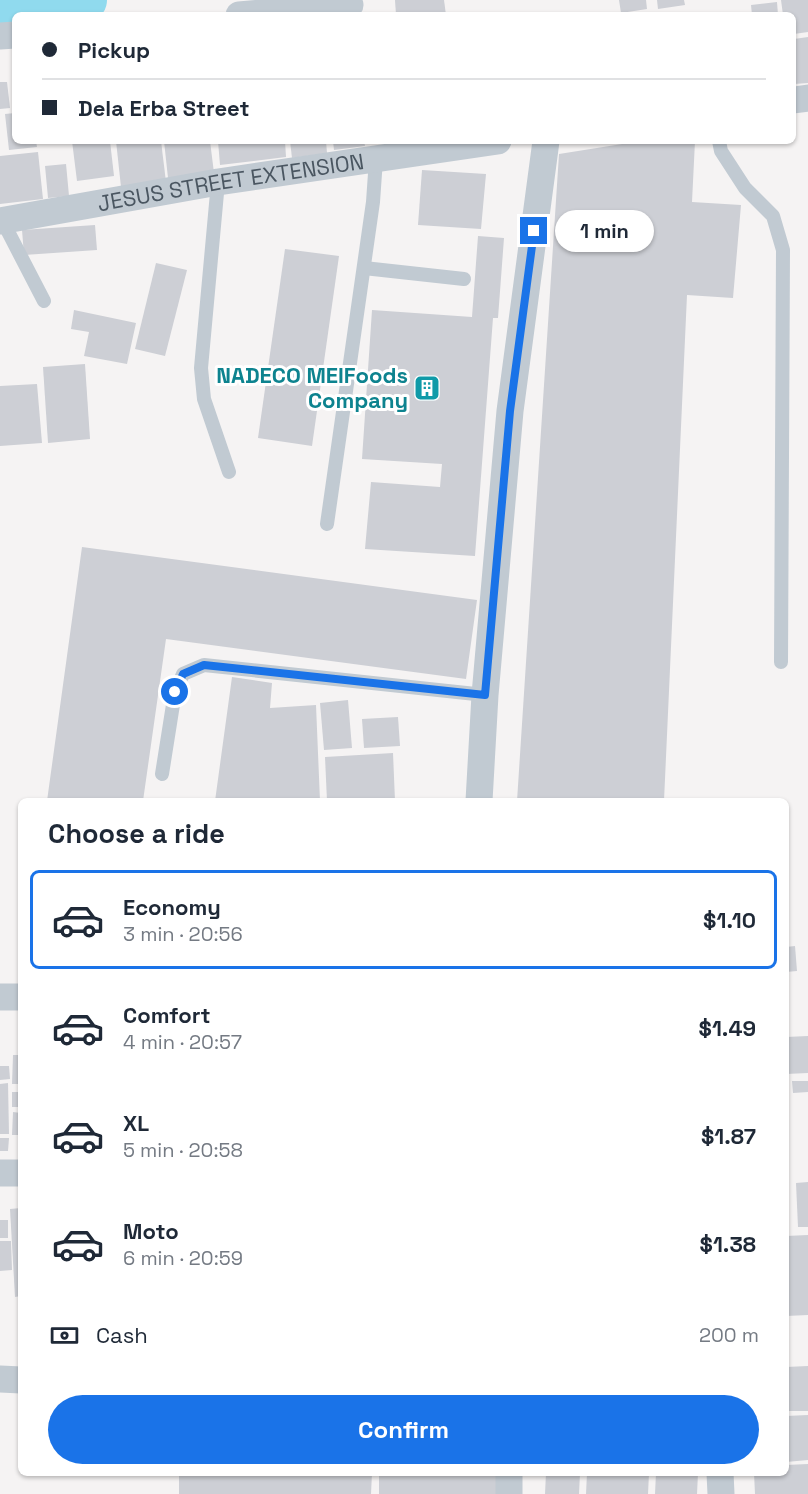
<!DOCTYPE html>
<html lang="en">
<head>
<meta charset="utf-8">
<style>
	body { margin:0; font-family:"Space Grotesk",sans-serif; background:#f6f6f7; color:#1f2937; height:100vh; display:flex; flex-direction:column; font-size:22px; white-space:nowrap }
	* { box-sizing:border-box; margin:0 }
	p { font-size:20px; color:#747a83 }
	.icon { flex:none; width:33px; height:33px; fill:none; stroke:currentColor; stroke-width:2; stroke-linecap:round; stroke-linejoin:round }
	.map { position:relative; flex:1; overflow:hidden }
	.panel { position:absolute; left:18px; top:798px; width:771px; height:678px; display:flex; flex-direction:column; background:#fff; border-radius:9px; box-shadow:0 2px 4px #0004 }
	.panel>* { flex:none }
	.guide { position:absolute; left:12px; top:12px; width:784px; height:132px; border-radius:9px; box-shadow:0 2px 4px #0004; display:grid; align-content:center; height:132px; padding:0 30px; background:#fff }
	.end { position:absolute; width:27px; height:27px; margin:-14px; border:8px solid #1a73e8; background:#fff; box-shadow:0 0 0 3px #fff }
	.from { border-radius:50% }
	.bubble { position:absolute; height:42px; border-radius:21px; background:#fff; box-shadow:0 2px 4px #0004; font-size:20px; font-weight:600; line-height:42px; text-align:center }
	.guide b { display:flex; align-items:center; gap:21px; height:57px; font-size:22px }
	.guide b+b { border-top:2px solid #e0e1e3 }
	.guide i { width:15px; height:15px; background:#1f2937 }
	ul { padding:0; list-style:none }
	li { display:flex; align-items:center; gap:18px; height:99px; margin:0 12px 9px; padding:0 18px; border:3px solid transparent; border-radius:9px }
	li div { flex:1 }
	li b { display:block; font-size:22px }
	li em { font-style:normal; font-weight:600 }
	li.selected { border-color:#1a73e8 }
	li>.icon { width:54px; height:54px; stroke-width:1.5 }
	h2 { padding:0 30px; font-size:27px; line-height:72px }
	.pay { display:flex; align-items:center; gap:15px; height:66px; padding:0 30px; font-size:22px }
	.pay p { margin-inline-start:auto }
	.primary-button { display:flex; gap:12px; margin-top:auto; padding:12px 30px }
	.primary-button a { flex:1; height:69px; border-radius:36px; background:#1a73e8; color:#fff; font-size:24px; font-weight:600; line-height:69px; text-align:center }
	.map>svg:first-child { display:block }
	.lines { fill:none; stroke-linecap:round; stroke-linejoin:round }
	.river { stroke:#90daee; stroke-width:46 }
	.building { fill:#cdcfd5 }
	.lane { stroke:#c1cad2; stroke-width:14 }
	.street { stroke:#c1cad2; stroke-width:27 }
	.route { stroke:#1a73e8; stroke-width:8 }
	.labels { text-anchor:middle; stroke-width:6; stroke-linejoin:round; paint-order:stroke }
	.street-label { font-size:22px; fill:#4a5661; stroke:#fff }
	.culture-label { font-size:22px; font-weight:bold; fill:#0d838f; stroke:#fff; text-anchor:end }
</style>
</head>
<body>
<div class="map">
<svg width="808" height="1494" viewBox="0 0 808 1494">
	<rect width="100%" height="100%" fill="#f5f3f3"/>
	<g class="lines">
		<polyline class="river" points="0,11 84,0"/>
	</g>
	<g class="building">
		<polygon points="395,0 444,0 446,15 396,15"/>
		<polygon points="619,0 646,0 647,9 621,13"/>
		<polygon points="657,0 684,0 685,5 658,9"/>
		<polygon points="781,0 808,0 808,32 794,34 794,15 783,15"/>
		<polygon points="777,2 778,15 752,15 751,5"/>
		<polygon points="808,37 808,83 794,84 794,39"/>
		<polygon points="0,82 7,82 10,108 0,109"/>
		<polygon points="15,113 15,141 36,141 37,147 9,150 5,114"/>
		<polygon points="72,141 110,141 114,176 77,181"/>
		<polygon points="116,141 161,141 166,182 121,187"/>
		<polygon points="164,141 210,141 214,173 168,178"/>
		<polygon points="218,141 285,141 286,157 220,165"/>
		<polygon points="290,141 326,141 327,153 292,158"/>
		<polygon points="333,141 364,141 365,146 334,150"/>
		<polygon points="641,141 695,141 692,202 741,205 733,298 687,295 664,801 517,801 559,154"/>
		<polygon points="38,152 43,199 0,204 0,156"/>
		<polygon points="66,164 69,196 48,198 45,166"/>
		<polygon points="422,170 486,174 481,229 418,225"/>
		<polygon points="95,225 97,250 24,255 22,230"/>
		<polygon points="478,236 504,238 498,318 493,318 475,556 365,549 371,482 440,487 442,464 362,459 372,310 472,317"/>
		<polygon points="285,249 339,256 312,446 258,438"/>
		<polygon points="156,263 187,270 165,356 135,349"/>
		<polygon points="74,310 136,323 127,364 84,356 89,332 71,329"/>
		<polygon points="85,364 90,439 48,443 43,367"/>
		<polygon points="37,384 42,443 0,446 0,386"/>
		<polygon points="82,547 477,600 466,679 166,639 143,801 47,801"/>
		<polygon points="232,677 272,683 270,708 316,705 320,801 215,801"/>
		<polygon points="348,700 352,748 324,750 320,703"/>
		<polygon points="398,717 400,746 364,748 362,719"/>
		<polygon points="393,753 395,801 327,801 325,757"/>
		<polygon points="795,946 797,971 786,972 786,947"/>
		<polygon points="808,1036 808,1073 786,1074 786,1037"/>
		<polygon points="13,1055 21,1055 21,1084 12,1084"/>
		<polygon points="0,1066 9,1066 10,1079 0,1080"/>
		<polygon points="792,1081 808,1081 808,1092 793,1093"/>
		<polygon points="8,1083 9,1134 0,1134 0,1084"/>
		<rect x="12" y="1092" width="9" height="15"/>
		<polygon points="13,1112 21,1113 21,1135 12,1135"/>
		<polygon points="0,1138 9,1138 8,1151 0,1151"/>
		<polygon points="808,1182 808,1227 798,1227 796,1183"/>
		<polygon points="21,1208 21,1296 15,1297 10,1209"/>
		<rect x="0" y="1220" width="8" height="18"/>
		<polygon points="808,1235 808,1315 786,1316 786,1236"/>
		<polygon points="0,1241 11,1241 12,1270 0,1271"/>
		<polygon points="808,1366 808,1411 787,1411 786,1367"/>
		<polygon points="808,1415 808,1460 786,1462 786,1416"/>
		<polygon points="808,1464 808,1494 755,1494 754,1473 786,1473 786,1465"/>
		<polygon points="179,1473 372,1473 371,1494 179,1494"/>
		<rect x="379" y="1473" width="117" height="21"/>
		<polygon points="546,1473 580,1473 579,1494 545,1494"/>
		<polygon points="587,1473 649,1473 648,1494 586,1494"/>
		<polygon points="656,1473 698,1473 697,1494 655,1494"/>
	</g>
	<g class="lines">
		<g class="lane">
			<polyline points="719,141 721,151 745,188 773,216 783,250 781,662"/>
			<polyline points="218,182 201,368 204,399 229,472"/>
			<polyline points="2,220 44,301"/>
			<polyline points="364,268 464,279"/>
			<polyline points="327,524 373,202 376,159"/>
			<polyline points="162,774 175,692 183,674 204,665 485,695"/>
		</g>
		<g class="street">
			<polyline points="239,15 350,5"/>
			<polyline points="0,36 15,35"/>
			<polyline points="794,100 808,98"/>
			<path id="s1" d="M0,221l218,-39 280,-41"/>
			<polyline points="479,801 485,695 510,411 546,141"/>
			<polyline points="0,997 21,997"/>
			<polyline points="0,1173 21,1173"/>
			<polyline points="0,1379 21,1380"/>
			<polyline points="509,1473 509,1494"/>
			<polyline points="720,1473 721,1494"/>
		</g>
	</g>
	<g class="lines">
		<polyline class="route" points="175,692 183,674 204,665 485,695 510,411 534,231"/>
	</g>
	<defs>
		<g id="building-square" transform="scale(1.35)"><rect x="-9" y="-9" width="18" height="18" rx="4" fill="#0f9aa8" stroke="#fff"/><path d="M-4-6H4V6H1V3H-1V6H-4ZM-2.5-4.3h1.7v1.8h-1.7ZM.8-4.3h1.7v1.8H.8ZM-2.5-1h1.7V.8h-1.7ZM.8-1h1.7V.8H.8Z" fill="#fff"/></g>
	</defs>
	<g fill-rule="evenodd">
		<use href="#building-square" x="427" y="388"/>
	</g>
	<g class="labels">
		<g class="street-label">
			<text dy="8" stroke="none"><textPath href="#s1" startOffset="234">JESUS STREET EXTENSION</textPath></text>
		</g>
		<g class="culture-label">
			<text x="408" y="383">NADECO MEIFoods<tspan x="408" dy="25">Company</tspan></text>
		</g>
	</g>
</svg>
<i class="end from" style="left:175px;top:692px"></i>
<i class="end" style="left:534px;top:231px"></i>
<div class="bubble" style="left:555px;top:210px;width:99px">1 min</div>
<div class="guide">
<b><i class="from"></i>Pickup</b>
<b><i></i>Dela Erba Street</b>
</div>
<section class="panel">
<h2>Choose a ride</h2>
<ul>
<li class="selected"><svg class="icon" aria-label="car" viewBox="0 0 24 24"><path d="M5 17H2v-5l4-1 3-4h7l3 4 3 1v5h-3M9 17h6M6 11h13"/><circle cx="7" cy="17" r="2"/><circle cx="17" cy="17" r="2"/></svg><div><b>Economy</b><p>3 min · 20:56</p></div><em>$1.10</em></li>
<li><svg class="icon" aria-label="car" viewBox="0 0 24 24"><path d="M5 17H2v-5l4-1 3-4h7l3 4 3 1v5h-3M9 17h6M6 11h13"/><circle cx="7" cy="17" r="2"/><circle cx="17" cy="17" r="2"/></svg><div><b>Comfort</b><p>4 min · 20:57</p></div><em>$1.49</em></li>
<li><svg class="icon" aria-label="car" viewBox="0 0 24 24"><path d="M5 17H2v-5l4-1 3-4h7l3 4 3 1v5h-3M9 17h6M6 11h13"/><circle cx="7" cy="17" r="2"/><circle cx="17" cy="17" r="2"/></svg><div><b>XL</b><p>5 min · 20:58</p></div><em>$1.87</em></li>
<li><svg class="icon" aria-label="car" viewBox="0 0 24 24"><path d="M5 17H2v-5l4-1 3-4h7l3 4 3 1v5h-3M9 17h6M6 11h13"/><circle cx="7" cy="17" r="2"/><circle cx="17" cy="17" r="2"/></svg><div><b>Moto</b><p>6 min · 20:59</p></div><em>$1.38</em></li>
</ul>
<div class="pay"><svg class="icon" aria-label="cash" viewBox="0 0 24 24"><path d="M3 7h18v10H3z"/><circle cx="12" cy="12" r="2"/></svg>Cash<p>200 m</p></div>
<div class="primary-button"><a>Confirm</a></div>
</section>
</div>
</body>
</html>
